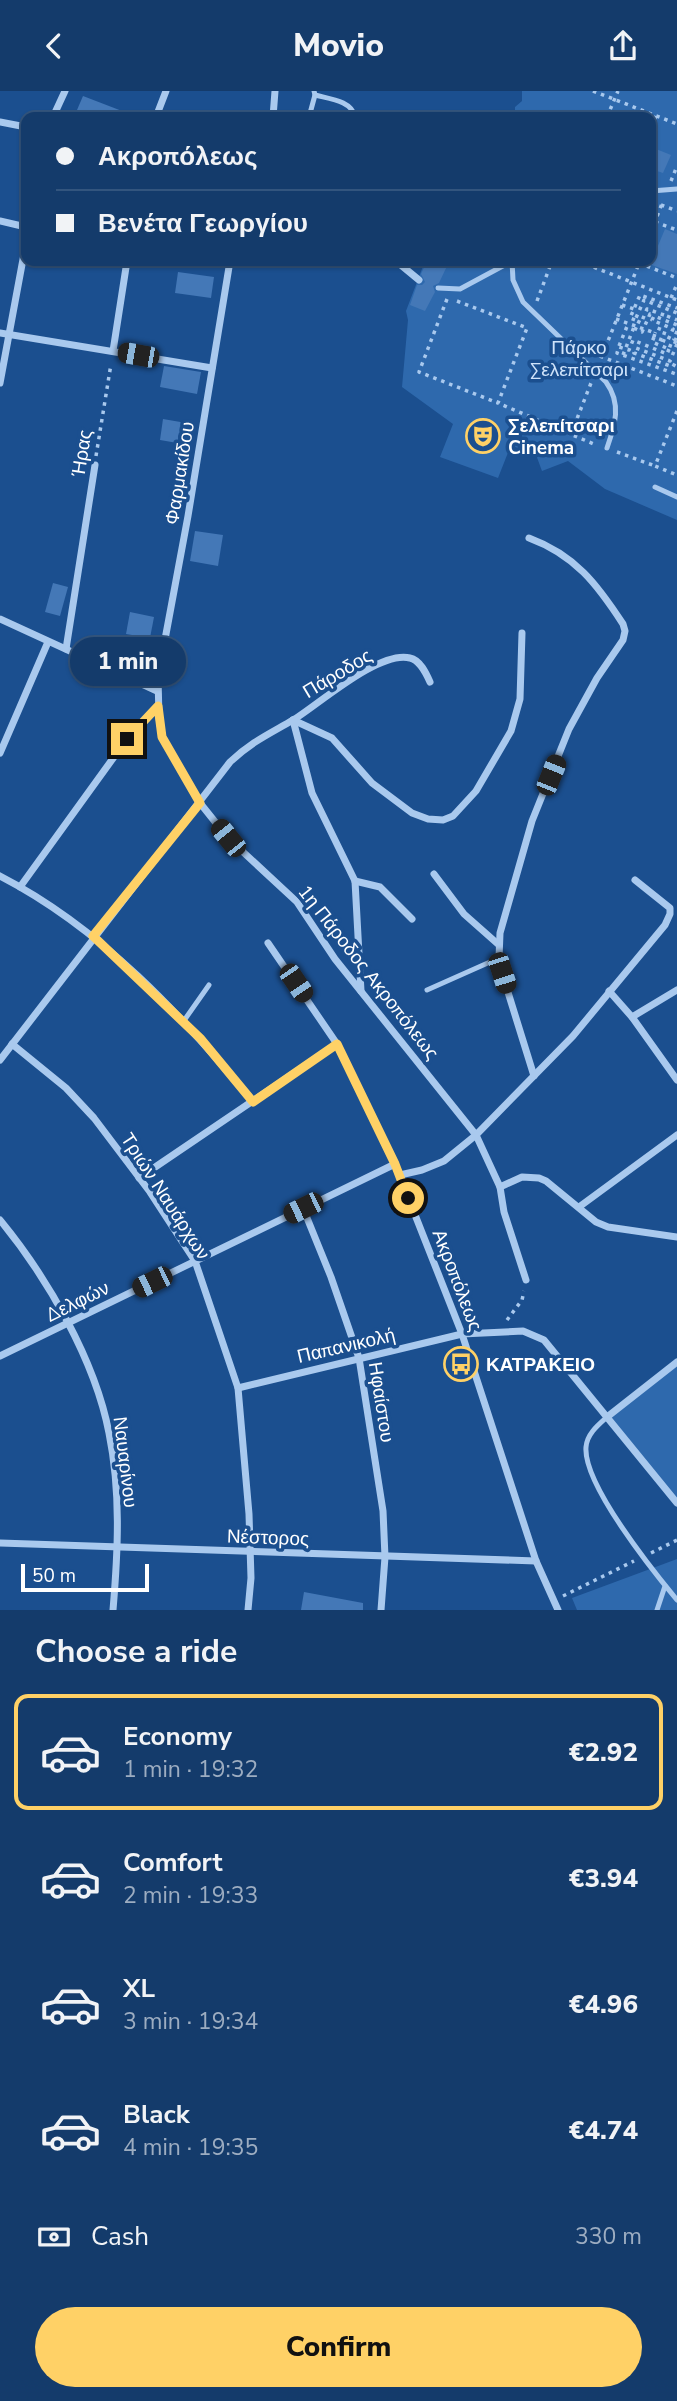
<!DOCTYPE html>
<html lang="en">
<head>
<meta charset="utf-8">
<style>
	body { margin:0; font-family:"Nunito Sans",sans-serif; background:#1d4271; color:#f1f3f6; height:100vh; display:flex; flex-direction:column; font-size:26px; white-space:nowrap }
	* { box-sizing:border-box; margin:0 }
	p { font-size:23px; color:#9dadc1 }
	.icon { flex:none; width:38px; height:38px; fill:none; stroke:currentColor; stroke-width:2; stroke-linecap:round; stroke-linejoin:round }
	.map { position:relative; height:1519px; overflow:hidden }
	.sheet { display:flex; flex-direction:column; background:#143b6b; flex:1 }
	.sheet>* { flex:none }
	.top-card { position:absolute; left:21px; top:21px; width:635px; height:154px; border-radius:14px; box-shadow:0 2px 5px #0004,0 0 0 2px #33557e; display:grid; align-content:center; height:154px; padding:0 35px; background:#143b6b }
	.scale { position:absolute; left:21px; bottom:18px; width:128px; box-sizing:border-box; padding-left:7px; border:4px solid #fff; border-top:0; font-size:19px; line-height:24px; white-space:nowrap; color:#fff; -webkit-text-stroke:5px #1b4f8f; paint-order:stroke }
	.end { position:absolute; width:32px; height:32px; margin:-16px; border:9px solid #ffd166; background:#111; box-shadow:0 0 0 4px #111 }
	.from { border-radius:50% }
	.bubble { position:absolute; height:49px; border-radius:24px; background:#143b6b; box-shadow:0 2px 5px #0004,0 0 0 2px #33557e; font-size:23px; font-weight:800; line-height:49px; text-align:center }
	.car { position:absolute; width:21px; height:42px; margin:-21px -10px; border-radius:9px; box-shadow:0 0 5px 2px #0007; background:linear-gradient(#222 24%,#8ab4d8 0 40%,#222 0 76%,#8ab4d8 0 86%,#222 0) }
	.top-card b { display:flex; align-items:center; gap:24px; height:66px; font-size:26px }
	.top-card b+b { border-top:2px solid #33557e }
	.top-card i { width:18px; height:18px; background:#f1f3f6 }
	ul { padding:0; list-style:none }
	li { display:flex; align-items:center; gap:21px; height:116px; margin:0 14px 10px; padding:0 21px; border:4px solid transparent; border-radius:14px }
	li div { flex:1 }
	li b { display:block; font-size:26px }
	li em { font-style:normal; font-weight:800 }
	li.on { border-color:#ffd166 }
	li>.icon { width:63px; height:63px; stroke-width:1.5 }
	h2 { padding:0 35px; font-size:32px; line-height:84px }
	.pay { display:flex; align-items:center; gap:18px; height:77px; padding:0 35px; font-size:26px }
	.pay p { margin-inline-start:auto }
	.cta { display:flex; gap:14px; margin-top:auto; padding:14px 35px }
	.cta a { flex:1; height:80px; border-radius:42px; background:#ffd166; color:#111; font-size:28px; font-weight:800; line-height:80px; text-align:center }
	header { display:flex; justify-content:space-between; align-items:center; height:91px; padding:0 35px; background:#143b6b; font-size:32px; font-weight:800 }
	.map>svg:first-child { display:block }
	.green { fill:#2e69ad }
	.building { fill:#4478b7 }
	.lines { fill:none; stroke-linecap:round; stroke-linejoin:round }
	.path { stroke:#a9c9ee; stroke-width:3.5; stroke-dasharray:3.5 5; stroke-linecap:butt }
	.lane { stroke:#a9c9ee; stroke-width:5 }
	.street { stroke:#a9c9ee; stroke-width:7 }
	.route { stroke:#ffd166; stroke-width:9 }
	.labels { text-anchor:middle; stroke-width:7; stroke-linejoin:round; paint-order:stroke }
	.park-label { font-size:19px; fill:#cfe3fa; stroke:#1b4f8f }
	.poi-label { font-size:19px; font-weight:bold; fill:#fff; stroke:#1b4f8f; text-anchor:start }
	.street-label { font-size:19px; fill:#fff; stroke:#1b4f8f }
</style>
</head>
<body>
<header><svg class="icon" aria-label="back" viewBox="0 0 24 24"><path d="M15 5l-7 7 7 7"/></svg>Movio<svg class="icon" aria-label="share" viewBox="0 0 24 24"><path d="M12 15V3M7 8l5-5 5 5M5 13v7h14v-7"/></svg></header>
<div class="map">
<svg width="677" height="1519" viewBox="0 0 677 1519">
	<rect width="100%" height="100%" fill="#1b4f8f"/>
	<g class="green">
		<polygon points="522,0 677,0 677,429 605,398 568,370 542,380 532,353 520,358 511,354 498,387 440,366 453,333 402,296 408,229 406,220 425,170 651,170 651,26 515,26 515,16 522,10"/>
		<polygon points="677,1272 677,1412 607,1326"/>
		<polygon points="677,1468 677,1519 577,1519 572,1507"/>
	</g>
	<g class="building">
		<polygon points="83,5 135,25 135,26 74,26"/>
		<polygon points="651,56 671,64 663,82 651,78"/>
		<polygon points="665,138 677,143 677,183 646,172 651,170 651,160 655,162"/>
		<polygon points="427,170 435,170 447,175 439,192 433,195 435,201 425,220 410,214 417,194 422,194 425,191 421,183"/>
		<polygon points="178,181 214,186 211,207 175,202"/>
		<polygon points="164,275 201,281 197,303 160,296"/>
		<polygon points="163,328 192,333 189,354 160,349"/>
		<polygon points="195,440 223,444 218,475 190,470"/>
		<polygon points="53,492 68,496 60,525 45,521"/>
		<polygon points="130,521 154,526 150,547 126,543"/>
		<polygon points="304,1501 363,1512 363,1519 301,1519"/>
	</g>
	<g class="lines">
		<g class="path">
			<polyline points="593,0 677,33"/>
			<polyline points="607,26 618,0"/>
			<polyline points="651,36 656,25"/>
			<polyline points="671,90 677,75"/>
			<polyline points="653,111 677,120"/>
			<polyline points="655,131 677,139"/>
			<polyline points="651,141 663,110"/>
			<polyline points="578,170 677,209"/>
			<polyline points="639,172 677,187"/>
			<polyline points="671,207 677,193"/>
			<polyline points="447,208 419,281 498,312"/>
			<polyline points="457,210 527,237 498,312 596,354"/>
			<polyline points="537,210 552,170"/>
			<polyline points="622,214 634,218"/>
			<polyline points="664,224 647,218 641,232 635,229 644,209 677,222"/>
			<polyline points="667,225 677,229"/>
			<polyline points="616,228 655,242 654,246 662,249 665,240 657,237 655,242"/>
			<polyline points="635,229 630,227 640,204 677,217"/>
			<polyline points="634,237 642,241 650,223 654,225"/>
			<polyline points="677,240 674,248 677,249"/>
			<polyline points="654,246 652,251 669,258 672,250 677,252"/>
			<polyline points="662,249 667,251 673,238 652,229 654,225 677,234"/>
			<polyline points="677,253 670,270 636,257 634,262 673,276 677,268"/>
			<polyline points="619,255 628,233"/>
			<polyline points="669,258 667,263 633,249 629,259 619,256 617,262 676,283 677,280"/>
			<polyline points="592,262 677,295"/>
			<polyline points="623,264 634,236"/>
			<polyline points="602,265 640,170"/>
			<polyline points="677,320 655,375 677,384"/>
			<polyline points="571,343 591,292"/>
			<polyline points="617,361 655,375"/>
			<polyline points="96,365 111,273"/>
			<polyline points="507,1229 522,1209 524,1200"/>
			<polyline points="651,1462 677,1449"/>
			<polyline points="563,1505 634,1470"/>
		</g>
		<g class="lane">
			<path d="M315,4c15,4 37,6 40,22"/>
			<polyline points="309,26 315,4 314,0"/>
			<polyline points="651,100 677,98"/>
			<path d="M512,170l1,19 10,22 83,80c16,22 9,43 1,66"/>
			<polyline points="438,197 460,198 512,170"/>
			<polyline points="655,396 677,406"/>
			<polyline points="427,899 499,867"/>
			<polyline points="183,931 209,894"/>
			<path d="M607,1326c-9,8 -20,17 -21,30 -3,37 67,124 91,153"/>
			<polyline points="657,1519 665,1495"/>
		</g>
		<g class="street">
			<polyline points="53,26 65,0"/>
			<polyline points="156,26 166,0"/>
			<polyline points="273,26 275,0"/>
			<polyline points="0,31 26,36"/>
			<polyline points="0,130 26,136"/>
			<polyline points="230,170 188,425 158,586 159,627 162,646 200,712 228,747 297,811 335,868 476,1044 500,1096"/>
			<polyline points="396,170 419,189"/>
			<polyline points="0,242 212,277"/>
			<polyline points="113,260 127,170"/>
			<polyline points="0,292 26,152"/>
			<path d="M529,447c46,17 68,46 94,86l2,7 -2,9 -26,38 -28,51 -37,92 -32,112 -1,25 3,15 32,103"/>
			<polyline points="0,528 157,600"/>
			<polyline points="66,558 95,374"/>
			<polyline points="293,629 332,647 372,692 412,722 428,728 443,729 453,725 476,700 511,640 520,608 522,542"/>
			<polyline points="293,629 312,702 355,790 361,900"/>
			<polyline points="0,662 48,551"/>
			<polyline points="434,783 464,823 499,854"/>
			<path d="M0,785c101,52 182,139 253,226"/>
			<polyline points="355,790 380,796 412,828"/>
			<polyline points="20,796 127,648 158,615"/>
			<polyline points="268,852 337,953 395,1073 462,1243 536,1470 558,1519"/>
			<polyline points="609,900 632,926 677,899"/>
			<polyline points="632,926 677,989"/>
			<polyline points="12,953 66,997 94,1027 150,1101 195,1170 238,1297 249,1423 251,1487 248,1519"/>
			<path d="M0,969l230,-298c21,-20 39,-28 63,-42 25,-15 86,-70 117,-62 10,2 16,15 20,24"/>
			<polyline points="400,1084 422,1079 444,1070 476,1044 573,945 665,834 670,823 670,817 635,789"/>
			<polyline points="139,1087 337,953"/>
			<polyline points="579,1116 677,1044"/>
			<polyline points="303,1117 331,1186 359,1267 383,1420 385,1466 381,1519"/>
			<path d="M0,1129c47,57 95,140 109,213 12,59 9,118 4,177"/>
			<polyline points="526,1189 504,1121 500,1096 522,1086 539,1087 546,1090 596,1131 608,1136 677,1146"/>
			<polyline points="0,1265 395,1073"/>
			<polyline points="238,1297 462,1243 523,1240 544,1249 677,1412"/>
			<polyline points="607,1326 677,1271"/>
			<polyline points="0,1452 536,1470"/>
		</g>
	</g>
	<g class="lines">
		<polyline class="route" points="127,648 158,615 162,646 200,712 93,845 201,948 253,1011 337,953 395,1073 408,1107"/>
	</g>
	<defs>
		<g id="theatre-ring" transform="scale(1.75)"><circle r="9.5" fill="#1b4f8f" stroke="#ffd166" stroke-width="1.5"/><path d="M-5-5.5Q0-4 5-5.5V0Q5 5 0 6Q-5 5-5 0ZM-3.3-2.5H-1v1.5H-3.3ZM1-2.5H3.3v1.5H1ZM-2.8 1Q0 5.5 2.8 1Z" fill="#ffd166"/></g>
		<g id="bus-ring" transform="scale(1.75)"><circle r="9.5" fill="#1b4f8f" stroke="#ffd166" stroke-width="1.5"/><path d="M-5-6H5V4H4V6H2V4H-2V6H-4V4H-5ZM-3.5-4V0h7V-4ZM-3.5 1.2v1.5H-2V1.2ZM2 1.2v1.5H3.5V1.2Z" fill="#ffd166"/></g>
	</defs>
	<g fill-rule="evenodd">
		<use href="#theatre-ring" x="483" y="345"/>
		<use href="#bus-ring" x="461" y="1273"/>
	</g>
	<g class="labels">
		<g class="park-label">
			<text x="579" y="263">Πάρκο<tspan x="579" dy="22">Σελεπίτσαρι</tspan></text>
		</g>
		<g class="poi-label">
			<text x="508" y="341">Σελεπίτσαρι<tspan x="508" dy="22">Cinema</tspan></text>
			<text x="486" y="1280">ΚΑΤΡΑΚΕΙΟ</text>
		</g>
		<g class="street-label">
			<text transform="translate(81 362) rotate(-81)" y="7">Ήρας</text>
			<text transform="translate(179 382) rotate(-81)" y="7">Φαρμακίδου</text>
			<text transform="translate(337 582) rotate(-31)" y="7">Πάροδος</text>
			<text transform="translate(369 881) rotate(52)" y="7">1η Πάροδος Ακροπόλεως</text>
			<text transform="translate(166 1105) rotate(57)" y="7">Τριών Ναυάρχων</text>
			<text transform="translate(458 1189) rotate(69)" y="7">Ακροπόλεως</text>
			<text transform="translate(77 1210) rotate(-26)" y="7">Δελφών</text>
			<text transform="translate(346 1254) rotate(-13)" y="7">Παπανικολή</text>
			<text transform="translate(382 1311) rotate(81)" y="7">Ηφαίστου</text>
			<text transform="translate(126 1371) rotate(83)" y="7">Ναυαρίνου</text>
			<text transform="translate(268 1446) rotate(2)" y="7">Νέστορος</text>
		</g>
	</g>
</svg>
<div class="scale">50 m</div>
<i class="end from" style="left:408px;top:1107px"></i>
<i class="end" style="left:127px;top:648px"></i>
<div class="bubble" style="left:70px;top:546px;width:116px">1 min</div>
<i class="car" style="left:138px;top:264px;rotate:280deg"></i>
<i class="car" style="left:551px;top:684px;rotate:22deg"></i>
<i class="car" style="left:228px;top:747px;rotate:321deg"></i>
<i class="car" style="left:502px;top:882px;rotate:162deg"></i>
<i class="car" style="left:296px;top:892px;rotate:146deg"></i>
<i class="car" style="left:303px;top:1117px;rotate:244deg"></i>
<i class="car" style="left:152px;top:1191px;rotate:244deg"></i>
<div class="top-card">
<b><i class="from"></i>Ακροπόλεως</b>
<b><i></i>Βενέτα Γεωργίου</b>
</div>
</div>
<section class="sheet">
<h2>Choose a ride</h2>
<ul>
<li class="on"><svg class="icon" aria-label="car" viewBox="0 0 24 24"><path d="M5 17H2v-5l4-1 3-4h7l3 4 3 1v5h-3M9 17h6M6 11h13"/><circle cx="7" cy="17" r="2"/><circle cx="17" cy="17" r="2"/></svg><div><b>Economy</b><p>1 min · 19:32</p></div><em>€2.92</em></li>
<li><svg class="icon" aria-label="car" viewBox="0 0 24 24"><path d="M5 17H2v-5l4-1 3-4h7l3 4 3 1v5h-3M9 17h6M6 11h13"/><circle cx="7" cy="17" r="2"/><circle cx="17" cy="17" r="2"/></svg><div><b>Comfort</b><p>2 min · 19:33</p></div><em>€3.94</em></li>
<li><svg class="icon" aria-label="car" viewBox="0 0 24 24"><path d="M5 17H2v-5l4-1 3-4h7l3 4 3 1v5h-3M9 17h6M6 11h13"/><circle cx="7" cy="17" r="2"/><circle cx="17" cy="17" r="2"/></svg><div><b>XL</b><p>3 min · 19:34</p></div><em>€4.96</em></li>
<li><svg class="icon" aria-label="car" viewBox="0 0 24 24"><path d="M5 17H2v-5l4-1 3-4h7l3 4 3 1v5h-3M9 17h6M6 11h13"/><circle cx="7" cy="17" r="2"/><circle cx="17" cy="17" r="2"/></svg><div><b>Black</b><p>4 min · 19:35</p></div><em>€4.74</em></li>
</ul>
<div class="pay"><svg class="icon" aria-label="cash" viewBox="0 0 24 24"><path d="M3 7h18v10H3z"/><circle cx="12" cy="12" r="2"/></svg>Cash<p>330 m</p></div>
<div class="cta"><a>Confirm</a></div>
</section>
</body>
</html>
